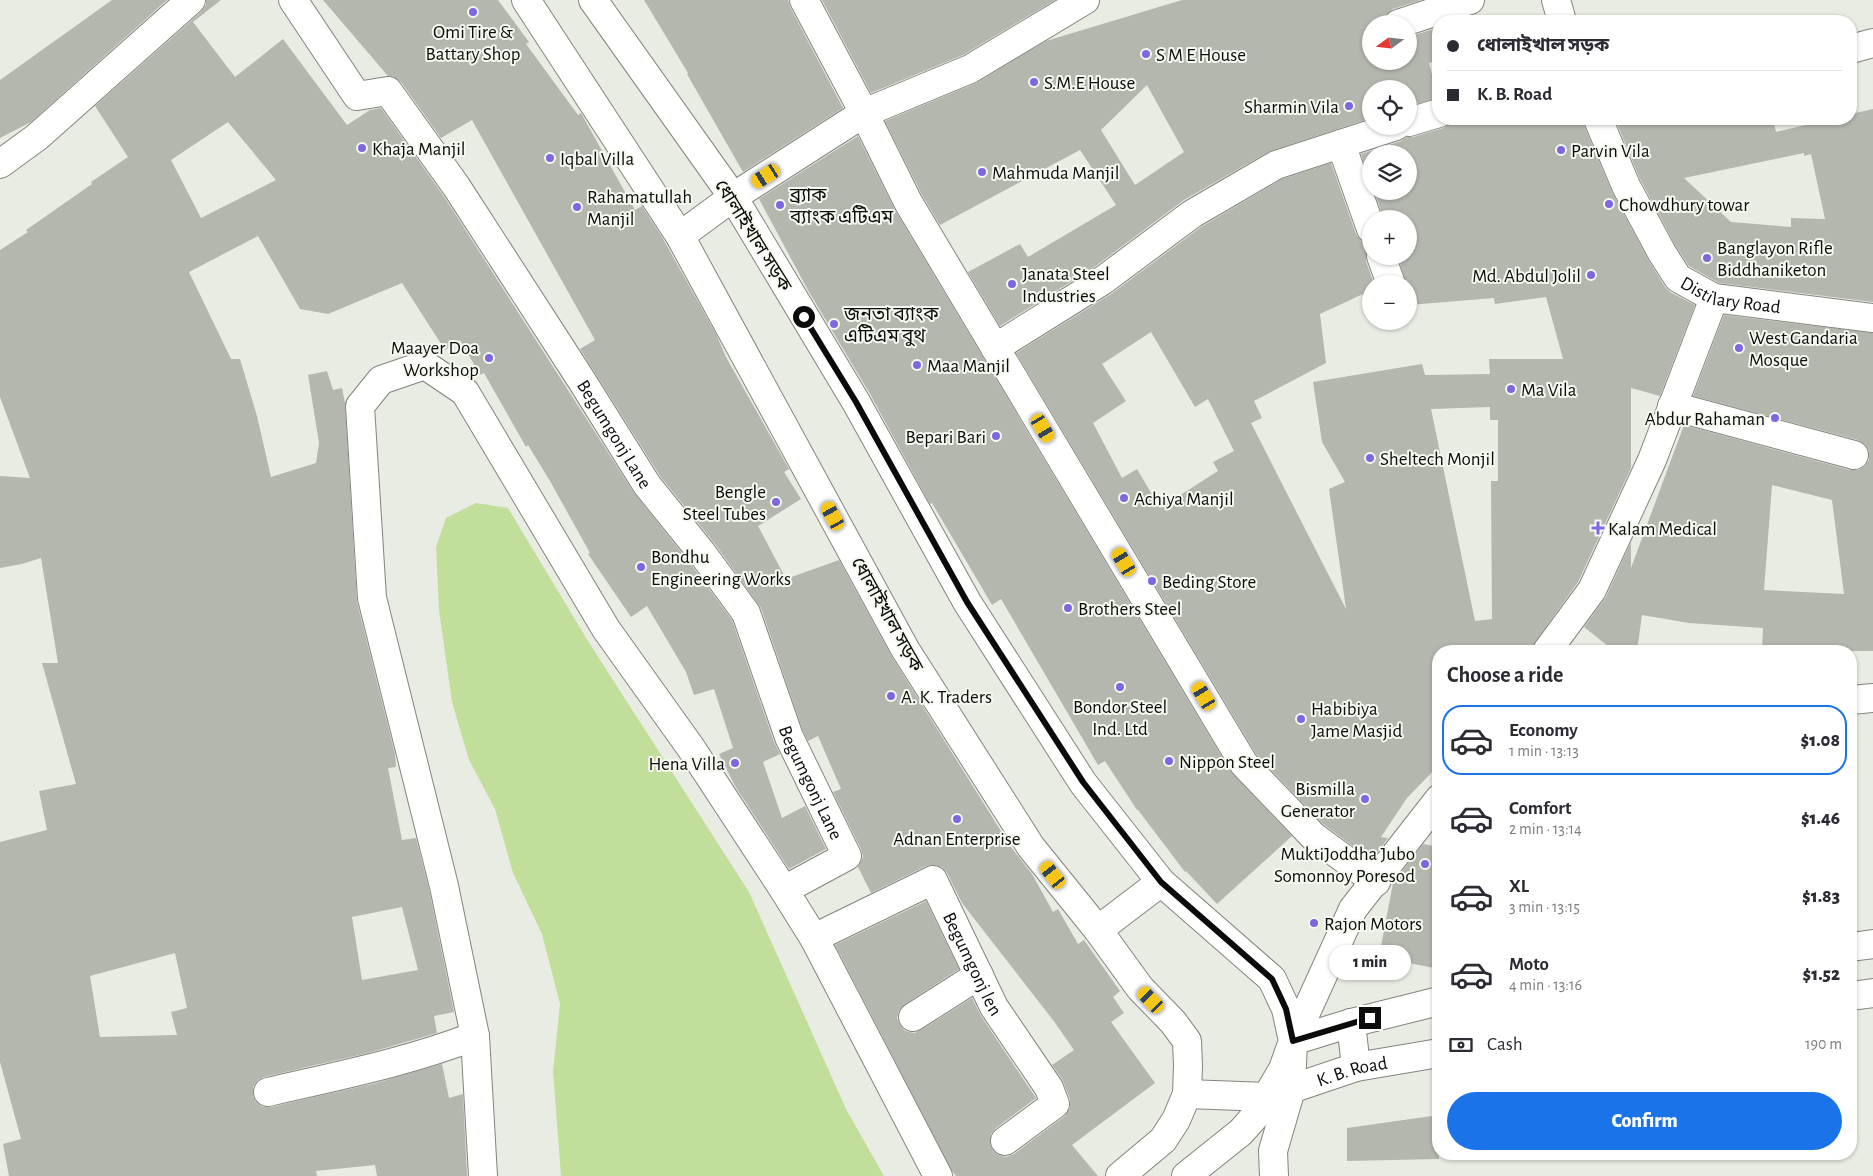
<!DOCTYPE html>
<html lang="en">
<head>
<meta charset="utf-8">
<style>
	body { margin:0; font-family:"Alegreya Sans","Noto Sans Bengali",sans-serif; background:#f2f2f3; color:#2b2b33; height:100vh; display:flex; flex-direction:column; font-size:19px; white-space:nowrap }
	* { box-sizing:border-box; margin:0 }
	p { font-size:16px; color:#7c7c81 }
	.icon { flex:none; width:28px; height:28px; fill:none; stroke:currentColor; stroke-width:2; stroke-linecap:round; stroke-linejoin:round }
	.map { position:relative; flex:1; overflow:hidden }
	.side { position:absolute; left:1432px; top:645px; width:425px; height:515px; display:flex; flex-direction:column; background:#fff; border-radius:20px; box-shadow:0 1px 4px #0004 }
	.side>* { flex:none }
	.hud { position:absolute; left:1432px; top:15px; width:425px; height:110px; border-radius:20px; box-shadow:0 1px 4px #0004; display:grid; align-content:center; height:110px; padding:0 15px; background:#fff }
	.needle { width:32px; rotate:255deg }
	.controls { position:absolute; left:1362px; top:15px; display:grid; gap:10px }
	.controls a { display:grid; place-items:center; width:55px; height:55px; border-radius:50%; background:#fff; box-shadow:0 1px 4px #0004; font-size:25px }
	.end { position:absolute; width:22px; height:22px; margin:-11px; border:6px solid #0b0c09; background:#fff; box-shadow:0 0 0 2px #fff }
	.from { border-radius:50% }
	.bubble { position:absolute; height:35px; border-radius:18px; background:#fff; box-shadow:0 1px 4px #0004; font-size:16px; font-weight:800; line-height:35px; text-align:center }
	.car { position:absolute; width:15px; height:30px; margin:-15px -8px; border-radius:6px; box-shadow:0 0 4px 1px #0007; background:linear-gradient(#f5c518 24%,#345 0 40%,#f5c518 0 76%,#345 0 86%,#f5c518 0) }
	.hud b { display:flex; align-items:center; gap:18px; height:48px; font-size:19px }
	.hud b+b { border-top:1px solid #e1e1e2 }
	.hud i { width:12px; height:12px; background:#2b2b33 }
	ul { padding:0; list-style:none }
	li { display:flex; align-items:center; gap:15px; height:70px; margin:0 10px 8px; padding:0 5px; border:2px solid transparent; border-radius:20px }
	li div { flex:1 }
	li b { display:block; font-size:19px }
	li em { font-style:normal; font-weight:800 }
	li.on { border-color:#1a73e8 }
	li>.icon { width:45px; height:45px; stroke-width:1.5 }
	h2 { padding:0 15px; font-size:22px; line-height:60px }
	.pay { display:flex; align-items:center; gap:12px; height:55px; padding:0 15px; font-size:19px }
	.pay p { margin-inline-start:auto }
	.cta { display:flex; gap:10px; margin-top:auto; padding:10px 15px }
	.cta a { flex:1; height:58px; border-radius:30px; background:#1a73e8; color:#fff; font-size:20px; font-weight:800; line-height:58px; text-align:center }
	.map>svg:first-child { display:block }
	.water { fill:#c1df9a }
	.building { fill:#b3b7ae; fill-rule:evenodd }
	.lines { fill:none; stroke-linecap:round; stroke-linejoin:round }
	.street-casing { stroke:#81857d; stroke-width:30 }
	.secondary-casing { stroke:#81857d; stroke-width:30 }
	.primary-casing { stroke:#81857d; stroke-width:30 }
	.street { stroke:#fff; stroke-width:28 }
	.secondary { stroke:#fff; stroke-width:28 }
	.primary { stroke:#fff; stroke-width:28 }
	.route { stroke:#0b0c09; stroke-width:6 }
	.poi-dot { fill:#8066e1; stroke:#f5f9f0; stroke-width:2 }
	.labels { text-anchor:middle; stroke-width:4; stroke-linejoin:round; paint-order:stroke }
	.poi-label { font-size:19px; fill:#0b0c09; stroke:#f5f9f0; text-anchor:start }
	.street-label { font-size:19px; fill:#0b0c09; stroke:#f5f9f0 }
</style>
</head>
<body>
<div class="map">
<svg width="1873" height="1176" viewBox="0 0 1873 1176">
	<rect width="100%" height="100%" fill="#e8ece3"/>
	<polygon class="water" points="476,503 508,508 588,641 749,892 846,1109 884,1176 561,1176 553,1072 560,1004 542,934 513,873 495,809 469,760 452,702 439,610 436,547 446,518"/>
	<g class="building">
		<polygon points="112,0 167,0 31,122 0,138 0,80"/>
		<path d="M206,0h15l-28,22 42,55 48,-38 64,86 23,-15 11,-2 62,87 191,298 56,70 42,57 42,122 6,12 -17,8 19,56 23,-12 21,43 -37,20 -54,-83 -16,-32 14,-6 -19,-59 -20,6 -8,-23 -39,-66 -16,11 -43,-63 2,-1 -40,-72 -22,-36 -2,2 -42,-74 -4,2 -20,-35 -15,10 -43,-67 -74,31 -28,-5 -42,-73 -69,36 42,87h9l17,57 14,61 45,-14 3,-20 -11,-68 19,-4 6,19 9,-2 3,15 12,199 38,152 1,13 -8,1 14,72 14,-2 13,51 25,123 -20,4 3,17 -69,20 -104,24 -6,3 -5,7v9l3,6 7,5h8l105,-24 66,-19 7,34 14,-4 4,82h-90l-2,-11 -59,6 1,5h-308l-6,-32 18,-5 -21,-77v-220l47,-12 -8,-39 37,-7 -34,-121h16l-17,-105 -19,6 -22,4v-92l30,2 -30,-81v-147l28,-18 -2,-2 66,-46 -1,-2 37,-25 -33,-51 106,-94 5,-7zM228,122l48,58 -75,38 -30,-58zM402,907l16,63 -56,10 -10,-63zM175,953l12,55 -16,4 6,23 -77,2 -10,-61z"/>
		<polygon points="323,0 498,0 529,42 526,44 578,115 581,113 635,210 642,206 662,237 716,334 726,357 789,469 784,472 801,499 758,526 786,579 839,560 892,657 1011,847 1032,874 1053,912 1058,909 1078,944 1084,940 1120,991 1113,997 1124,1013 1111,1022 1155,1083 1072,1145 1098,1176 956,1176 952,1171 835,945 926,901 959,969 905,1004 899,1010 897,1018 900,1025 905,1031 914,1033 921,1030 972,998 981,1016 1036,1098 996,1128 991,1134 990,1143 993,1151 998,1155 1006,1157 1014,1154 1065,1116 1070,1108 1070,1099 1062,1079 1052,1065 1074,1050 1053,1020 962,903 947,873 942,867 935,865 926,866 871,893 858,867 863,857 861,849 833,792 841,789 818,736 808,741 803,731 761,608 715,544 660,476 580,349 595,340 472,120 441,138 401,82 394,77 388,76"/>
		<polygon points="644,0 788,0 790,7 843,108 743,172 687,74 688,73"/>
		<polygon points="822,0 1055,0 963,55 871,93"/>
		<path d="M1182,0h239l-28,9 -7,5 -3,10h-12v37h38v-24l30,-10v33l-10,3 9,35 -29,8v-17h-38v29l-103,34 -84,48 -91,68 -93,58 -32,-54 52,-28 8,13 88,-52 -36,-55 -140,75 -18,-30 -37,-74 91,-38 70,-42zM1147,85l37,67 -49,33 -34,-55z"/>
		<path d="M1873,109v193l-154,-19 -30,-17 -14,-21 -35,-66 -25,-60h158l3,13 55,-13h20v-5zM1804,153v3l7,-2 14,65 -34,-1v9l-60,-5 -47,-44z"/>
		<path d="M1453,119h130l1,6 28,67 37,69 16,26 5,5 25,13 -35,91 -29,-8v80l-53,114 -45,63 -5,6h-89v114l-32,33 -26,39 7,1 -16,22 -49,-36 -67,-70 -240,-401 95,-59 90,-67 81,-48 49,-16 25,71 5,7 10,3 -5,10v7l8,23h-3v24l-2,1 -6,-15 -43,20 6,49 -72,38 8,17 -11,5 95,186 -17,-120 16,-7 -23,-40 -9,-60 109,-18 3,11 65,-1 -1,-15h74l-17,-62 -51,7 -1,-6 -85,7v-21h-3l-8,-28h11v-37h-25l-10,-28h35v-37h-38v29l-10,-29 40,-13 6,-4h6l30,-9 7,-4zM1151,332l44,75 13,-8 26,52 -21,11 5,9 -58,37 -23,-39 -15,9 -29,-55 33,-22 -24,-37zM1490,407v13h8v61h-7l1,138 -17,2 -44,-212z"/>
		<polygon points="858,136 895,210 1231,772 1292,836 1217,904 1186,871 1185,872 1138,810 1137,810 1105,761 1098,765 1001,599 992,605 932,503 930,504 870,394 809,292 759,199"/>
		<path d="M1724,315l149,18v318h-111l1,-23 -74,-5 -47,-8 -5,36h-23l-30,-24 22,-30 25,-55v26l53,-143 166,45h8l7,-4 4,-6v-9l-4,-7 -7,-4 -165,-44zM1772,485l60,15 12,94 -80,-4z"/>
		<polygon points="1423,844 1439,847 1439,969 1379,957 1393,883"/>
		<polygon points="1439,1115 1439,1159 1347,1161 1347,1128"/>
	</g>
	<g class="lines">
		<g class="street-casing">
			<g id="street">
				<path id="s1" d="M293,0l64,96 31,-5 68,95 126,195 65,104 55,68 44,60 43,124 58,119 -63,34"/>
				<polyline points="804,0 864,113 908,202 1244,764 1313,836 1376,882"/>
				<polyline points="1556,0 1562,21"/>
				<polyline points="1398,24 1470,0"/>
				<polyline points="1851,49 1873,43"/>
				<path id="s2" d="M1598,119l28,67 36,67 16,25 36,20 159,20"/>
				<polyline points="1409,122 1439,113"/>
				<polyline points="1341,144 1371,229"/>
				<polyline points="0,164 37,137 191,0"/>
				<polyline points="680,236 733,197 864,113 970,69 1085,0"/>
				<polyline points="1381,256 1391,284"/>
				<polyline points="995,348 1102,281 1192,214 1276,165 1396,126"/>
				<polyline points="1672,406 1854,455"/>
				<polyline points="1547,651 1592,590 1652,460 1714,298"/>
				<polyline points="1851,700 1873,698"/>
				<path id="s3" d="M814,938l119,-58 61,127 55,81 6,16 -50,37"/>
				<polyline points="913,1017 979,975"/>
				<path d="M268,1092c69,-16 140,-30 207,-56"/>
				<polyline points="483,1176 475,1036 444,886 372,598 360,406 381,380 425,365 465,392 606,629 691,748 784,890 814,938 938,1176"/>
				<polyline points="1274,1176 1273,1151 1291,1089 1293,1041 1353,909 1439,799"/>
			</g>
		</g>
		<g class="secondary-casing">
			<g id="secondary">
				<polyline points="1851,947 1873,944"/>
				<polyline points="1851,996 1873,993"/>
				<polyline points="1351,1023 1356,1067"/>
				<polyline points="1293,1041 1351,1023 1439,1001"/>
				<path id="s4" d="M1267,1097l89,-30 83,-14"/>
			</g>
		</g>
		<g class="primary-casing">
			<g id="primary">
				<polyline points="526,0 680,236 905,649 1031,847 1098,930 1140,988 1173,1022 1187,1041 1188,1066 1187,1094 1176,1120 1163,1140 1120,1176"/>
				<polyline points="593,0 733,197 856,402 967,602 1083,783 1161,882 1272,979 1286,1009 1293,1041 1283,1069 1256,1115 1241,1132 1186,1176"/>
				<polyline points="1098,930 1161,882"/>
				<polyline points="1187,1094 1267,1097"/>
			</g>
		</g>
		<use href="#street" class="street"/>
		<use href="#secondary" class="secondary"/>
		<use href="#primary" class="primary"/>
	</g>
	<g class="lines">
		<polyline class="route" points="804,317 856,402 967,602 1083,782 1161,882 1272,979 1286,1009 1293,1041 1370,1018"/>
	</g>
	<g class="poi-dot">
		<circle cx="473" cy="12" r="5"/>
		<circle cx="1146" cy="54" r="5"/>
		<circle cx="1034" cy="82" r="5"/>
		<circle cx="1349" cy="106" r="5"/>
		<circle cx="362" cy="148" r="5"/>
		<circle cx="1561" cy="150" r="5"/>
		<circle cx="550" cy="158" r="5"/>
		<circle cx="982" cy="172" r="5"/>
		<circle cx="1609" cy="204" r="5"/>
		<circle cx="780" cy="205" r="5"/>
		<circle cx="577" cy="207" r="5"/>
		<circle cx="1707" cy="258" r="5"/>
		<circle cx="1591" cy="275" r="5"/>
		<circle cx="1012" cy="284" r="5"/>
		<circle cx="834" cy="324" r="5"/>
		<circle cx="1739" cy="348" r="5"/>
		<circle cx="489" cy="358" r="5"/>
		<circle cx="917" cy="365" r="5"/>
		<circle cx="1511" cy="389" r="5"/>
		<circle cx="1775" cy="418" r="5"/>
		<circle cx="996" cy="436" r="5"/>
		<circle cx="1370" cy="458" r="5"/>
		<circle cx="1124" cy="498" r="5"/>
		<circle cx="776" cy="502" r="5"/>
		<path d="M1595.5 520.5h5v5h5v5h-5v5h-5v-5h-5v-5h5z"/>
		<circle cx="641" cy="567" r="5"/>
		<circle cx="1152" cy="581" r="5"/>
		<circle cx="1068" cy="608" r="5"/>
		<circle cx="1120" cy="687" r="5"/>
		<circle cx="891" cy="696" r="5"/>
		<circle cx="1301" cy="719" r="5"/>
		<circle cx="1169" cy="761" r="5"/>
		<circle cx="735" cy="763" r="5"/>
		<circle cx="1365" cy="799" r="5"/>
		<circle cx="957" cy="819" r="5"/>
		<circle cx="1425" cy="864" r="5"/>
		<circle cx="1314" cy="923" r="5"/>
	</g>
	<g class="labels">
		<g class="poi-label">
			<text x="473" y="38" text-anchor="middle">Omi Tire &amp;<tspan x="473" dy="22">Battary Shop</tspan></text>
			<text x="1156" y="61">S M E House</text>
			<text x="1044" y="89">S.M.E House</text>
			<text x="1339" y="113" text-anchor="end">Sharmin Vila</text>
			<text x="372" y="155">Khaja Manjil</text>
			<text x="1571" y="157">Parvin Vila</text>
			<text x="560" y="165">Iqbal Villa</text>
			<text x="992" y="179">Mahmuda Manjil</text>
			<text x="790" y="201">ব্র্যাক<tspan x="790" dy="22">ব্যাংক এটিএম</tspan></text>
			<text x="587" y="203">Rahamatullah<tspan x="587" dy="22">Manjil</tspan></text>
			<text x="1619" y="211">Chowdhury towar</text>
			<text x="1717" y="254">Banglayon Rifle<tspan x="1717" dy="22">Biddhaniketon</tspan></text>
			<text x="1022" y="280">Janata Steel<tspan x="1022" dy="22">Industries</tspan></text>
			<text x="1581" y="282" text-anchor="end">Md. Abdul Jolil</text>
			<text x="844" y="320">জনতা ব্যাংক<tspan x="844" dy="22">এটিএম বুথ</tspan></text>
			<text x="1749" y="344">West Gandaria<tspan x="1749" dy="22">Mosque</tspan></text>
			<text x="479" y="354" text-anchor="end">Maayer Doa<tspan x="479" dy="22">Workshop</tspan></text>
			<text x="927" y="372">Maa Manjil</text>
			<text x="1521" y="396">Ma Vila</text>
			<text x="1765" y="425" text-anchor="end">Abdur Rahaman</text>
			<text x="986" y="443" text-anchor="end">Bepari Bari</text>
			<text x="1380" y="465">Sheltech Monjil</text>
			<text x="766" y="498" text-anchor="end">Bengle<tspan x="766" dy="22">Steel Tubes</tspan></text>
			<text x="1134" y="505">Achiya Manjil</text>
			<text x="1608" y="535">Kalam Medical</text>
			<text x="651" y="563">Bondhu<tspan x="651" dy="22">Engineering Works</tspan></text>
			<text x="1162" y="588">Beding Store</text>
			<text x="1078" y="615">Brothers Steel</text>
			<text x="901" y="703">A. K. Traders</text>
			<text x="1120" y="713" text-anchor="middle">Bondor Steel<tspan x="1120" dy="22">Ind. Ltd</tspan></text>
			<text x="1311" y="715">Habibiya<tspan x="1311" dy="22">Jame Masjid</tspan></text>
			<text x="1179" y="768">Nippon Steel</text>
			<text x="725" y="770" text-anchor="end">Hena Villa</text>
			<text x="1355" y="795" text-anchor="end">Bismilla<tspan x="1355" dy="22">Generator</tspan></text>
			<text x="957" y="845" text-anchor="middle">Adnan Enterprise</text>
			<text x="1415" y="860" text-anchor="end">MuktiJoddha Jubo<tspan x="1415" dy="22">Somonnoy Poresod</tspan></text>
			<text x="1324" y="930">Rajon Motors</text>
		</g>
		<g class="street-label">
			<text transform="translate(754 235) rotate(58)" y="7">ধোলাইখাল সড়ক</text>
			<text dy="7" stroke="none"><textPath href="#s2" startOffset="235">Distilary Road</textPath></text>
			<text dy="7" stroke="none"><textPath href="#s1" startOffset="558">Begumgonj Lane</textPath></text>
			<text transform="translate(888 614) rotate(61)" y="7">ধোলাইখাল সড়ক</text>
			<text dy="7" stroke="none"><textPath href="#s1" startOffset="962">Begumgonj Lane</textPath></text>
			<text dy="7" stroke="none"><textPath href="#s3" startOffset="225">Begumgonj len</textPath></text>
			<text dy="7" stroke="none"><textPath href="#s4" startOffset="89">K. B. Road</textPath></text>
		</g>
	</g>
</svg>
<div class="controls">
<a><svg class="needle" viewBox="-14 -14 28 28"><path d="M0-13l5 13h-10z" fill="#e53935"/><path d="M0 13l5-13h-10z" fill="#7c7c81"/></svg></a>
<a><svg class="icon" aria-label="locate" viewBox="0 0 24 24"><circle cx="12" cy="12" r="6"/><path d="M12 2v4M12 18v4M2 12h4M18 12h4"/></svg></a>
<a><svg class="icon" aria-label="layers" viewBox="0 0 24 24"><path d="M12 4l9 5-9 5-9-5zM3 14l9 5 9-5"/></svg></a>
<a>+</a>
<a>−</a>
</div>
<i class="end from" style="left:804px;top:317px"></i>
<i class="end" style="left:1370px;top:1018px"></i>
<div class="bubble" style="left:1329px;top:945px;width:82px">1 min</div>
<i class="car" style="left:766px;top:176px;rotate:237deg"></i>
<i class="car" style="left:1043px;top:428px;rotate:149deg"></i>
<i class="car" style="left:833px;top:516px;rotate:331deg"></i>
<i class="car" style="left:1124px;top:562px;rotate:329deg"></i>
<i class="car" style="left:1204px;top:696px;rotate:329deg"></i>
<i class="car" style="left:1053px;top:875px;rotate:322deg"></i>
<i class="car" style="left:1151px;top:1000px;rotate:316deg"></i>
<div class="hud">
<b><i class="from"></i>ধোলাইখাল সড়ক</b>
<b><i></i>K. B. Road</b>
</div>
<section class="side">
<h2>Choose a ride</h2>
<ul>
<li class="on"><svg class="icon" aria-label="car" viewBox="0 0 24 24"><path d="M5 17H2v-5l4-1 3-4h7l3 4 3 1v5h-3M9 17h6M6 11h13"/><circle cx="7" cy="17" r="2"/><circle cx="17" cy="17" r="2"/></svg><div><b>Economy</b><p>1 min · 13:13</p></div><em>$1.08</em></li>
<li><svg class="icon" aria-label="car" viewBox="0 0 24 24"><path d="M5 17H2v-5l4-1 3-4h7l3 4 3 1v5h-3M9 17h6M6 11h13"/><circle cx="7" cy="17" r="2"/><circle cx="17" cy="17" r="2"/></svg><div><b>Comfort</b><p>2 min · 13:14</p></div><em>$1.46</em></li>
<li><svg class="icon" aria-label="car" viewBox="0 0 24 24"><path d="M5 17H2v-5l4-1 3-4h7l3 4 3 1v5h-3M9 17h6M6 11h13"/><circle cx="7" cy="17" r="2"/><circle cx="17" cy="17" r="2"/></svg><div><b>XL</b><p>3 min · 13:15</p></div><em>$1.83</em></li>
<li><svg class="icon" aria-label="car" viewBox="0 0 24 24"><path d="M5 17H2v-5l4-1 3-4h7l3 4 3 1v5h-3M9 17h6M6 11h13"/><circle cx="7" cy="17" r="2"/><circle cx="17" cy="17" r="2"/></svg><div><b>Moto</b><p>4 min · 13:16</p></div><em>$1.52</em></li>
</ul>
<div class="pay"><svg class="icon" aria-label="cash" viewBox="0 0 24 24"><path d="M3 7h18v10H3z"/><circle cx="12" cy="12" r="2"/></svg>Cash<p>190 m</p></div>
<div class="cta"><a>Confirm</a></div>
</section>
</div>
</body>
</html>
